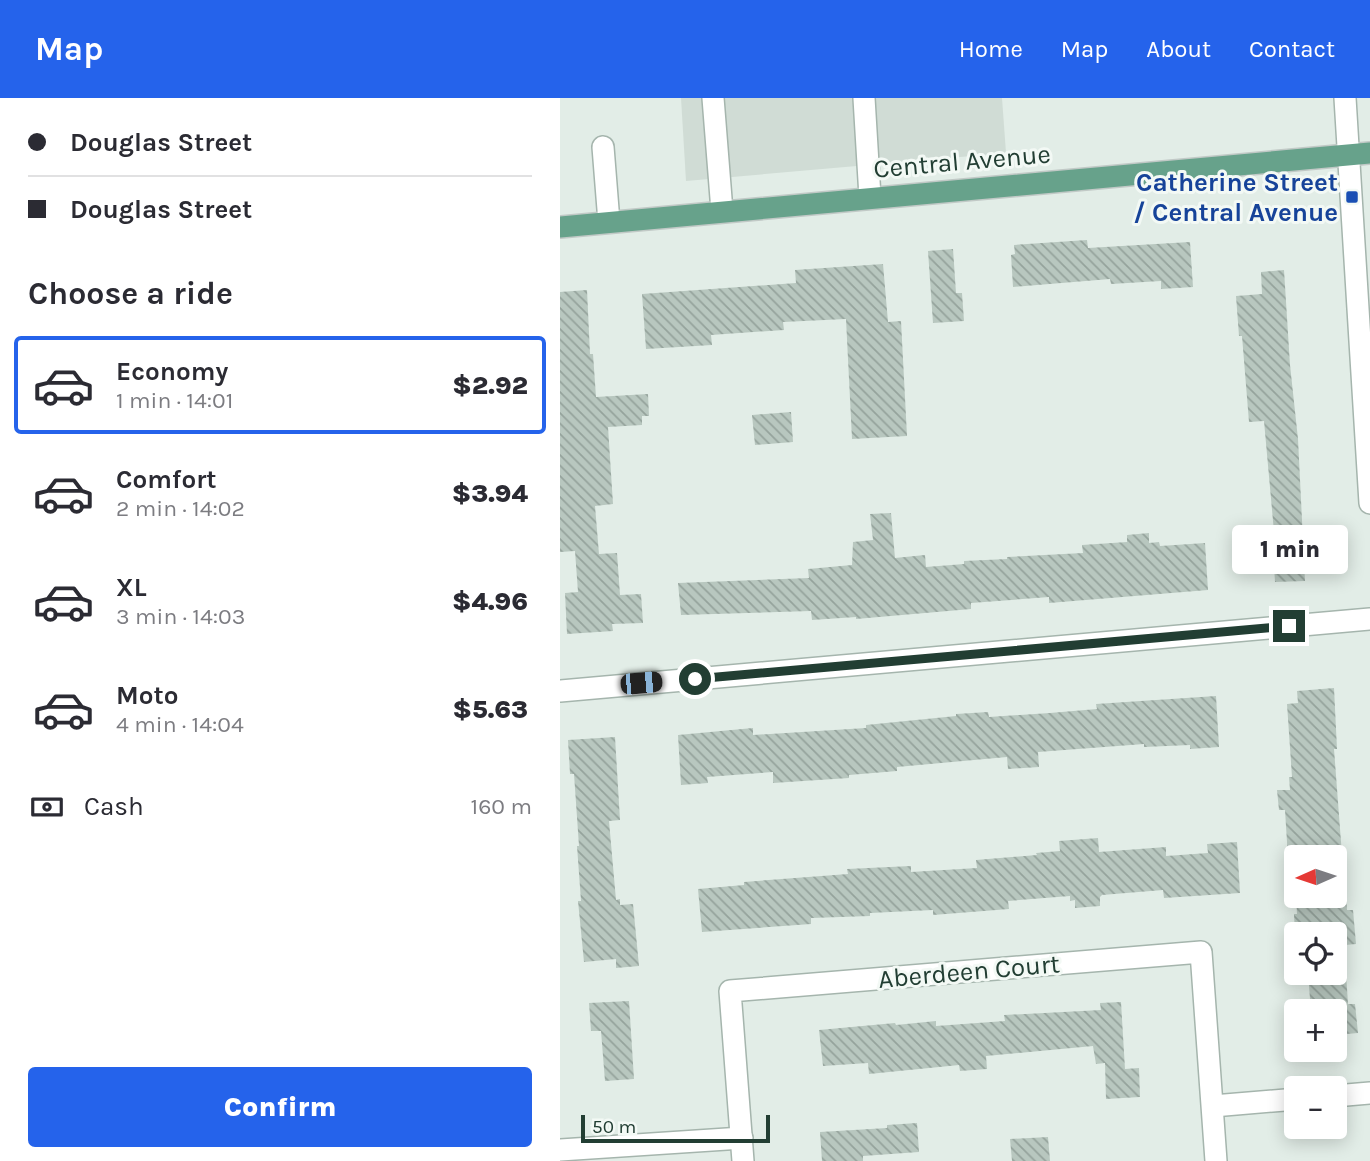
<!DOCTYPE html>
<html lang="en">
<head>
<meta charset="utf-8">
<style>
	body { margin:0; font-family:Karla,sans-serif; background:#f7f7f7; color:#2b2b33; height:100vh; display:flex; flex-direction:column; font-size:26px; white-space:nowrap }
	* { box-sizing:border-box; margin:0 }
	p { font-size:23px; color:#7c7c81 }
	.icon { flex:none; width:38px; height:38px; fill:none; stroke:currentColor; stroke-width:2; stroke-linecap:round; stroke-linejoin:round }
	.map { position:relative; flex:1; overflow:hidden }
	.panel { display:flex; flex-direction:column; background:#fff; width:560px }
	.panel>* { flex:none }
	.banner { display:grid; align-content:center; height:154px; padding:0 28px; background:#fff }
	.needle { width:46px; rotate:267deg }
	.fabs { position:absolute; left:724px; top:747px; display:grid; gap:14px }
	.fabs a { display:grid; place-items:center; width:63px; height:63px; border-radius:7px; background:#fff; box-shadow:0 4px 18px #0003; font-size:35px }
	.scale { position:absolute; left:21px; bottom:18px; width:189px; box-sizing:border-box; padding-left:7px; border:4px solid #223e33; border-top:0; font-size:19px; line-height:24px; white-space:nowrap; color:#223e33; -webkit-text-stroke:5px #f3f9f5; paint-order:stroke }
	.end { position:absolute; width:32px; height:32px; margin:-16px; border:9px solid #223e33; background:#fff; box-shadow:0 0 0 4px #fff }
	.from { border-radius:50% }
	.bubble { position:absolute; height:49px; border-radius:7px; background:#fff; box-shadow:0 4px 18px #0003; font-size:23px; font-weight:800; line-height:49px; text-align:center }
	.car { position:absolute; width:21px; height:42px; margin:-21px -10px; border-radius:9px; box-shadow:0 0 5px 2px #0007; background:linear-gradient(#222 24%,#8ab4d8 0 40%,#222 0 76%,#8ab4d8 0 86%,#222 0) }
	.banner b { display:flex; align-items:center; gap:24px; height:66px; font-size:26px }
	.banner b+b { border-top:2px solid #e1e1e2 }
	.banner i { width:18px; height:18px; background:#2b2b33 }
	ul { padding:0; list-style:none }
	li { display:flex; align-items:center; gap:21px; height:98px; margin:0 14px 10px; padding:0 14px; border:4px solid transparent; border-radius:7px }
	li div { flex:1 }
	li b { display:block; font-size:26px }
	li em { font-style:normal; font-weight:800 }
	li.on { border-color:#2563eb }
	li>.icon { width:63px; height:63px; stroke-width:1.5 }
	h2 { padding:0 28px; font-size:32px; line-height:84px }
	.pay { display:flex; align-items:center; gap:18px; height:77px; padding:0 28px; font-size:26px }
	.pay p { margin-inline-start:auto }
	.button { display:flex; gap:14px; margin-top:auto; padding:14px 28px }
	.button a { flex:1; height:80px; border-radius:7px; background:#2563eb; color:#fff; font-size:28px; font-weight:800; line-height:80px; text-align:center }
	header { display:flex; align-items:center; gap:42px; box-sizing:border-box; height:98px; padding:0 35px; background:#2563eb; color:#fff }
	header strong { font-size:33px }
	nav { display:flex; gap:38px; margin-inline-start:auto; font-size:24px }
	main { display:flex; flex:1; min-height:0 }
	.map>svg:first-child { display:block }
	.built { fill:#d0dcd5 }
	.building { fill:url(#building-back-hatch) }
	.lines { fill:none; stroke-linecap:round; stroke-linejoin:round }
	.minor-casing { stroke:#a5b5ad; stroke-width:24 }
	.major-casing { stroke:#c1c9c6; stroke-width:24 }
	.minor { stroke:#fff; stroke-width:21 }
	.major { stroke:#67a28b; stroke-width:21 }
	.route { stroke:#223e33; stroke-width:9 }
	.transit-dot { fill:#1a4fb4; stroke:#f3f9f5; stroke-width:2.5 }
	.labels { text-anchor:middle; stroke-width:6; stroke-linejoin:round; paint-order:stroke }
	.street-label { font-size:26px; fill:#223e33; stroke:#f3f9f5 }
	.transit-label { font-size:26px; font-weight:bold; fill:#164399; stroke:#f3f9f5; text-anchor:end }
</style>
</head>
<body>
<header>
<strong>Map</strong>
<nav><a>Home</a><a>Map</a><a>About</a><a>Contact</a></nav>
</header>
<main>
<section class="panel">
<div class="banner">
<b><i class="from"></i>Douglas Street</b>
<b><i></i>Douglas Street</b>
</div>
<h2>Choose a ride</h2>
<ul>
<li class="on"><svg class="icon" aria-label="car" viewBox="0 0 24 24"><path d="M5 17H2v-5l4-1 3-4h7l3 4 3 1v5h-3M9 17h6M6 11h13"/><circle cx="7" cy="17" r="2"/><circle cx="17" cy="17" r="2"/></svg><div><b>Economy</b><p>1 min · 14:01</p></div><em>$2.92</em></li>
<li><svg class="icon" aria-label="car" viewBox="0 0 24 24"><path d="M5 17H2v-5l4-1 3-4h7l3 4 3 1v5h-3M9 17h6M6 11h13"/><circle cx="7" cy="17" r="2"/><circle cx="17" cy="17" r="2"/></svg><div><b>Comfort</b><p>2 min · 14:02</p></div><em>$3.94</em></li>
<li><svg class="icon" aria-label="car" viewBox="0 0 24 24"><path d="M5 17H2v-5l4-1 3-4h7l3 4 3 1v5h-3M9 17h6M6 11h13"/><circle cx="7" cy="17" r="2"/><circle cx="17" cy="17" r="2"/></svg><div><b>XL</b><p>3 min · 14:03</p></div><em>$4.96</em></li>
<li><svg class="icon" aria-label="car" viewBox="0 0 24 24"><path d="M5 17H2v-5l4-1 3-4h7l3 4 3 1v5h-3M9 17h6M6 11h13"/><circle cx="7" cy="17" r="2"/><circle cx="17" cy="17" r="2"/></svg><div><b>Moto</b><p>4 min · 14:04</p></div><em>$5.63</em></li>
</ul>
<div class="pay"><svg class="icon" aria-label="cash" viewBox="0 0 24 24"><path d="M3 7h18v10H3z"/><circle cx="12" cy="12" r="2"/></svg>Cash<p>160 m</p></div>
<div class="button"><a>Confirm</a></div>
</section>
<div class="map">
<svg width="810" height="1063" viewBox="0 0 810 1063">
	<defs>
		<pattern id="building-back-hatch" width="6" height="6" patternUnits="userSpaceOnUse" patternTransform="scale(1.75)"><rect width="6" height="6" fill="#b8c7bf"/><path d="M-1 5l2 2M0 0l6 6M5-1l2 2" fill="none" stroke="#95a39c"/></pattern>
	</defs>
	<rect width="100%" height="100%" fill="#e2ede7"/>
	<polygon class="built" points="121,0 442,0 446,55 126,83"/>
	<g class="building">
		<polygon points="527,142 528,150 630,144 633,189 601,191 601,183 551,186 550,181 453,189 451,157 455,156 454,147"/>
		<polygon points="393,151 396,195 402,195 404,223 373,225 368,153"/>
		<polygon points="323,166 328,224 341,223 347,338 292,341 286,221 223,224 224,232 151,237 152,247 86,251 82,196 236,185 235,172"/>
		<polygon points="724,172 730,267 738,341 745,483 715,484 714,468 692,469 692,446 715,445 704,323 689,324 682,238 679,238 676,198 702,196 701,174"/>
		<polygon points="27,192 30,256 33,256 36,299 88,296 89,318 82,318 82,327 48,329 53,406 35,408 39,456 57,455 60,497 81,496 83,525 52,526 53,533 7,536 5,495 18,494 15,453 0,454 0,194"/>
		<polygon points="231,314 233,344 195,347 192,317"/>
		<polygon points="331,415 335,460 365,457 366,469 404,466 404,463 447,461 447,459 523,455 522,447 567,444 567,437 589,435 589,445 599,444 600,448 645,445 648,492 489,505 489,499 411,505 411,511 296,521 296,519 252,522 251,513 121,517 118,485 249,480 248,471 292,467 293,444 313,442 310,416"/>
		<polygon points="774,590 777,651 774,651 782,757 728,760 725,712 719,712 717,692 730,692 729,679 732,679 727,606 738,605 737,593"/>
		<polygon points="656,598 659,649 630,651 630,647 584,649 584,646 478,654 479,669 448,671 447,659 337,669 337,673 289,677 289,680 213,685 213,674 147,679 148,685 121,687 118,637 193,630 193,637 306,630 306,627 396,618 396,616 428,614 429,619 490,615 537,611 536,606"/>
		<polygon points="55,639 60,722 49,723 56,802 60,801 60,807 73,806 79,868 56,870 56,861 24,864 18,803 21,803 17,748 19,748 14,676 10,676 8,642"/>
		<polygon points="538,740 539,754 606,749 606,758 648,755 647,746 677,744 680,795 604,800 603,792 542,797 540,799 540,808 515,810 515,802 510,803 510,798 448,803 449,811 373,817 373,812 310,815 310,818 251,820 251,826 142,834 138,791 184,787 184,784 288,776 287,771 351,768 351,774 417,770 416,762 477,757 476,755 500,753 499,743"/>
		<polygon points="736,798 786,798 787,812 793,812 796,846 775,848 775,836 735,836 734,816 737,816"/>
		<polygon points="748,875 786,875 788,906 795,906 798,935 775,937 775,914 751,914"/>
		<polygon points="69,903 74,981 45,983 41,933 31,933 29,905"/>
		<polygon points="561,904 565,971 579,970 580,999 546,1001 545,965 536,966 533,948 426,958 427,971 400,973 399,967 309,976 308,965 263,968 259,932 335,925 336,927 376,923 376,928 445,923 444,917 541,912 540,905"/>
		<polygon points="357,1025 359,1054 303,1058 303,1063 262,1063 260,1034 327,1030 327,1027"/>
		<polygon points="488,1039 490,1063 452,1063 450,1041"/>
	</g>
	<g class="lines">
		<g class="minor-casing">
			<g id="minor">
				<polyline points="153,0 162,113"/>
				<polyline points="304,0 310,99"/>
				<polyline points="785,0 810,405"/>
				<polyline points="43,49 49,124"/>
				<polyline points="0,593 810,521"/>
				<polyline points="775,998 810,995"/>
				<polyline points="653,1008 737,1001"/>
				<polyline points="0,1052 182,1040"/>
				<polyline points="183,1063 170,893 641,854 656,1063"/>
			</g>
		</g>
		<g class="major-casing">
			<polyline id="major" points="0,129 810,55"/>
		</g>
		<use href="#minor" class="minor"/>
		<use href="#major" class="major"/>
	</g>
	<g class="lines">
		<polyline class="route" points="135,581 729,528"/>
	</g>
	<rect class="transit-dot" x="785" y="92" width="14" height="14" rx="3.5"/>
	<g class="labels">
		<g class="street-label">
			<text transform="translate(402 63) rotate(-5)" y="9">Central Avenue</text>
			<text transform="translate(409 873) rotate(-5)" y="9">Aberdeen Court</text>
		</g>
		<g class="transit-label">
			<text x="778" y="93">Catherine Street<tspan x="778" dy="30">/ Central Avenue</tspan></text>
		</g>
	</g>
</svg>
<div class="fabs">
<a><svg class="needle" viewBox="-14 -14 28 28"><path d="M0-13l5 13h-10z" fill="#e53935"/><path d="M0 13l5-13h-10z" fill="#7c7c81"/></svg></a>
<a><svg class="icon" aria-label="locate" viewBox="0 0 24 24"><circle cx="12" cy="12" r="6"/><path d="M12 2v4M12 18v4M2 12h4M18 12h4"/></svg></a>
<a>+</a>
<a>−</a>
</div>
<div class="scale">50 m</div>
<i class="end from" style="left:135px;top:581px"></i>
<i class="end" style="left:729px;top:528px"></i>
<div class="bubble" style="left:672px;top:427px;width:116px">1 min</div>
<i class="car" style="left:81px;top:585px;rotate:85deg"></i>
</div>
</main>
</body>
</html>
